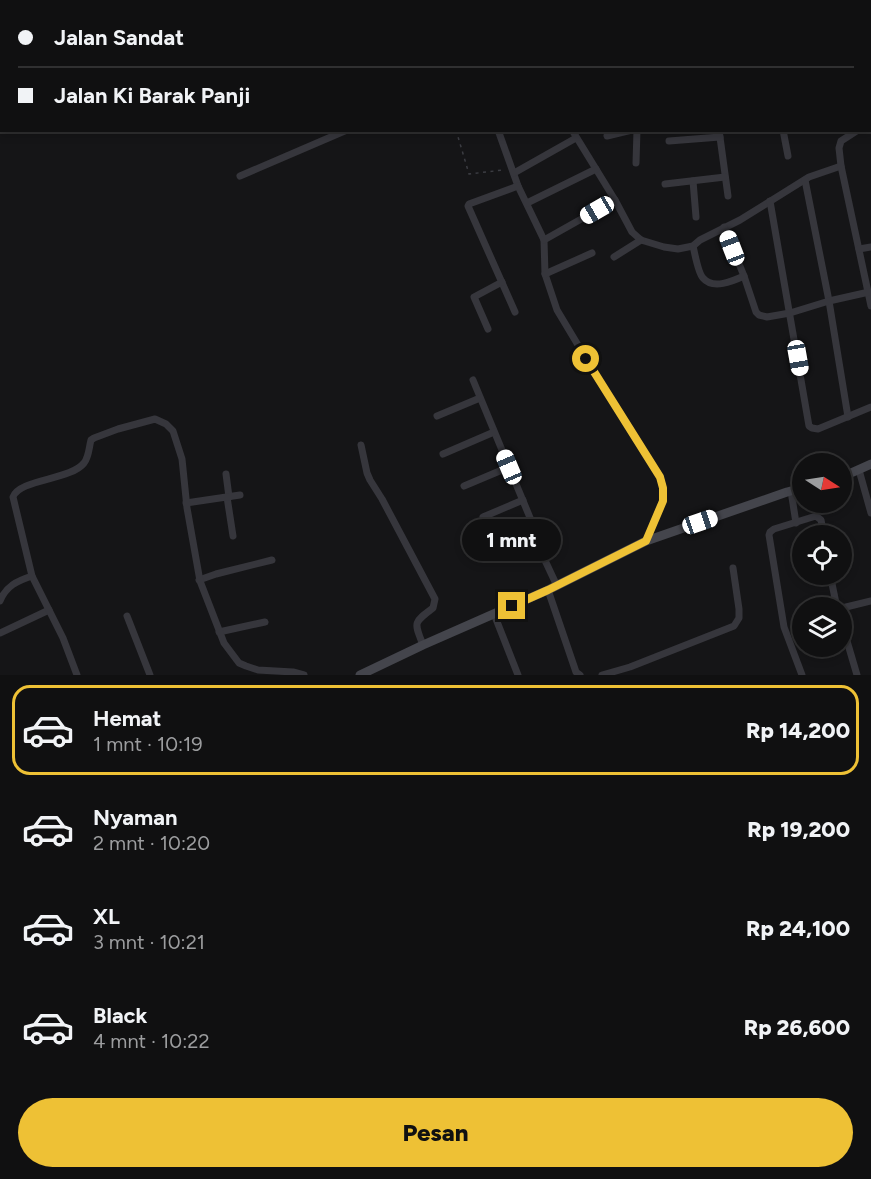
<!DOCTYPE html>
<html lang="id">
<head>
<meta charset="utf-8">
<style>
	body { margin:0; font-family:Figtree,sans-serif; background:#19191a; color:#f1f3f6; height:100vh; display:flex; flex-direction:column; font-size:22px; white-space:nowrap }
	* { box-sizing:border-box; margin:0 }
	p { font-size:20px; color:#9c9d9f }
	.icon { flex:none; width:33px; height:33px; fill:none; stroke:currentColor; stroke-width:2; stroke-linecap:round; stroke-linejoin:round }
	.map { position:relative; height:675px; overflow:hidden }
	.sheet { display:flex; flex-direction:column; background:#101011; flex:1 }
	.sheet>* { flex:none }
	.banner { position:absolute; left:0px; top:0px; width:872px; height:132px; box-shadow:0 3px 9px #0003,0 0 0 2px #303031; display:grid; align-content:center; height:132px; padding:0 18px; background:#101011 }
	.needle { width:39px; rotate:102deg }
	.tools { position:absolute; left:792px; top:453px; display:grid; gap:12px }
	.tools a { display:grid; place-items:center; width:60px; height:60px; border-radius:50%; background:#101011; box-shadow:0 3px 9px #0003,0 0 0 2px #303031; font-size:30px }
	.end { position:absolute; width:27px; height:27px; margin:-14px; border:8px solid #eec135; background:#111; box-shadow:0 0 0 3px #111 }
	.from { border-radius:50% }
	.bubble { position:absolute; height:42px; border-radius:21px; background:#101011; box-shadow:0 3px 9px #0003,0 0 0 2px #303031; font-size:20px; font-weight:800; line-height:42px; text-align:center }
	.car { position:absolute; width:18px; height:36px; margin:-18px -9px; border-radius:8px; box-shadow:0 0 4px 2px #0007; background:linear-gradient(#fff 24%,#345 0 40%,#fff 0 76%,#345 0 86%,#fff 0) }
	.banner b { display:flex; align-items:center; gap:21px; height:57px; font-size:22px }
	.banner b+b { border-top:2px solid #303031 }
	.banner i { width:15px; height:15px; background:#f1f3f6 }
	ul { padding:10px 0 0; list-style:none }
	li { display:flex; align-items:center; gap:18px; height:90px; margin:0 12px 9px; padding:0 6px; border:3px solid transparent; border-radius:18px }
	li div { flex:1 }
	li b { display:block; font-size:22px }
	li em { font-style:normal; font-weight:800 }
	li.active { border-color:#eec135 }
	li>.icon { width:54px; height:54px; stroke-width:1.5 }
	.button { display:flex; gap:12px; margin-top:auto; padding:12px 18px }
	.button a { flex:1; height:69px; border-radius:36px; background:#eec135; color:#111; font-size:24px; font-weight:800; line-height:69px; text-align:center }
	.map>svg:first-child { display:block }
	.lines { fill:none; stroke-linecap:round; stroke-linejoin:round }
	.path { stroke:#3c3d43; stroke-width:1.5; stroke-dasharray:3 4.5; stroke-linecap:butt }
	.lane { stroke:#36363c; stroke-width:4 }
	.street { stroke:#36363c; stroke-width:7 }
	.secondary { stroke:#44454c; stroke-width:9 }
	.route { stroke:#eec135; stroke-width:8 }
</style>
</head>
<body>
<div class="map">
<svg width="871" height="675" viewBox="0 0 871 675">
	<rect width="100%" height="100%" fill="#151517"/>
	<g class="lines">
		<polyline class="path" points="456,130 469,174 503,170"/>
		<polyline class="lane" points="774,0 775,2"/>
		<g class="street">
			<polyline points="269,0 270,2"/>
			<polyline points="536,0 536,2"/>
			<polyline points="635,0 635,2"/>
			<polyline points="222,2 224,0"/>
			<polyline points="0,41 2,45"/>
			<polyline points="870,76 871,75"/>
			<polyline points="0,113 2,112"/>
			<polyline points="870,123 871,123"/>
			<polyline points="498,130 518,186 544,240 545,274 557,310 596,375 660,477 663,488 663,501 646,541"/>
			<polyline points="572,130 615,200 632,232 641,240 664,247 678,249 693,246 700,240 740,220 809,177 841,166"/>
			<polyline points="719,130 728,196"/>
			<polyline points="783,130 788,156"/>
			<polyline points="858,130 841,141 839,148 841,166 871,306"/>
			<polyline points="607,136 632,130"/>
			<polyline points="669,141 720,137"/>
			<polyline points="636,163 637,130"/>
			<polyline points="514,173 576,138"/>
			<polyline points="240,176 347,130"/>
			<polyline points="805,180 829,301 848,417"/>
			<polyline points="693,181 696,217"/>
			<polyline points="665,184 725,177"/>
			<polyline points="770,201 809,426 812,428 818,429 871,407"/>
			<polyline points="527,203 596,169"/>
			<polyline points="724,227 744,276 756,312 759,315 767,317 790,313 829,301 869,292"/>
			<polyline points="544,240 615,200"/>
			<path d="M693,246c2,8 5,27 10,32 10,12 30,3 41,-2"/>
			<polyline points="859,249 871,247"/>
			<polyline points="614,257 641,240"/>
			<polyline points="545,274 592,253"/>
			<polyline points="515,312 468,206 469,204 518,186"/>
			<polyline points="488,329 474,297 502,282"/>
			<polyline points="473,380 538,537 542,554 557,586"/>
			<polyline points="437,416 480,398"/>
			<path d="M361,445l6,28 3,7 12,19 53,100 -2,9c-20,15 -19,14 -10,37"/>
			<polyline points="443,454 494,432"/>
			<polyline points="859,470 871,513"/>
			<polyline points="226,474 229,497"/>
			<polyline points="464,486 509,467"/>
			<polyline points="791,491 796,523"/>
			<polyline points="227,497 233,536"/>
			<polyline points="186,503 240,495"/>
			<polyline points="483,517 523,500"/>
			<polyline points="493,552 537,533"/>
			<polyline points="830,574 837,608"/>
			<polyline points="199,580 216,574 272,560"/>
			<polyline points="548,590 576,672 580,675"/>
			<path d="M0,601c6,-15 17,-20 32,-25"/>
			<polyline points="842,608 871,601"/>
			<polyline points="494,614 518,675"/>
			<polyline points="127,616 150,675"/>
			<polyline points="842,624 857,675"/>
			<polyline points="219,632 265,622"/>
			<polyline points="0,633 49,610"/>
			<path d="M77,675l-14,-37 -31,-62 -19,-79c6,-18 58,-17 71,-34 5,-6 5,-16 7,-23l3,-2 24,-9 37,-10 11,5 7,7 9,28 5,49 13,73 24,62 15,20 7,3 12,4 35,2 11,3"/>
			<polyline points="602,675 630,667 734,626 739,618 739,609 733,568"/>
			<polyline points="802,675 784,627 769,535 770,532 774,529 816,516 821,520 824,536"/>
		</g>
		<g class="secondary">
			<polyline points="854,0 855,2"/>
			<polyline points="870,18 871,20"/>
			<polyline points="842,477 871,464"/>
			<polyline points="360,675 423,645 548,590 646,541 787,492 802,488"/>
		</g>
	</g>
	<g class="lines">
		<polyline class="route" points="512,606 548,590 646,541 663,501 663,488 660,477 586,359"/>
	</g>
</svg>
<div class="tools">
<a><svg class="needle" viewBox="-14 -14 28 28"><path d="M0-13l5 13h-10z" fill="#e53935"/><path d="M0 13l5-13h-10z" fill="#9c9d9f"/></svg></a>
<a><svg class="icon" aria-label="locate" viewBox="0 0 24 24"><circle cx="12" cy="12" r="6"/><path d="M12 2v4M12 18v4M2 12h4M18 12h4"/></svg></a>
<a><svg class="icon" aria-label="layers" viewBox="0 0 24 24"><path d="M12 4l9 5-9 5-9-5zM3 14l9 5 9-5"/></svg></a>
</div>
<i class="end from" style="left:586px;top:359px"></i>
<i class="end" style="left:512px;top:606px"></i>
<div class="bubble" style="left:462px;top:519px;width:99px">1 mnt</div>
<i class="car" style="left:597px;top:210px;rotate:240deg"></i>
<i class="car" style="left:732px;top:248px;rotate:339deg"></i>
<i class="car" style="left:798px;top:358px;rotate:170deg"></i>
<i class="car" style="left:509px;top:467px;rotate:337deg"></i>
<i class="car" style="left:700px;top:522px;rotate:71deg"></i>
<div class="banner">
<b><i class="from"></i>Jalan Sandat</b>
<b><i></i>Jalan Ki Barak Panji</b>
</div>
</div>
<section class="sheet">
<ul>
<li class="active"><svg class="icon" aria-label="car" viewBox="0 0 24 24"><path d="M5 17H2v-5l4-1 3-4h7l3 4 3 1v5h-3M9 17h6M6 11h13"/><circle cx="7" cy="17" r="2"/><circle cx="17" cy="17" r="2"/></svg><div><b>Hemat</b><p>1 mnt · 10:19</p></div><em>Rp 14,200</em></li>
<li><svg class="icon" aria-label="car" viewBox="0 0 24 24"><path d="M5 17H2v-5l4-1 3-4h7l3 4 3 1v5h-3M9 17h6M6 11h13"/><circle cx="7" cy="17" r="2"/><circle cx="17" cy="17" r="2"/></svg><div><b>Nyaman</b><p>2 mnt · 10:20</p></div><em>Rp 19,200</em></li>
<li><svg class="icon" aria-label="car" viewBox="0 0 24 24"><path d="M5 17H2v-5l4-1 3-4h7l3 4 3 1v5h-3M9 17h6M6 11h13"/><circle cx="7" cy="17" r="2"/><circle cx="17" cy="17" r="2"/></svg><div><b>XL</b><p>3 mnt · 10:21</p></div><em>Rp 24,100</em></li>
<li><svg class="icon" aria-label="car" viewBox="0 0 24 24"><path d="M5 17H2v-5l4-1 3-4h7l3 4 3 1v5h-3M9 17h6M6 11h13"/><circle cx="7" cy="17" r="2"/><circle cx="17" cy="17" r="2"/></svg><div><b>Black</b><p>4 mnt · 10:22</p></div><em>Rp 26,600</em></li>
</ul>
<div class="button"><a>Pesan</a></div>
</section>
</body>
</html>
